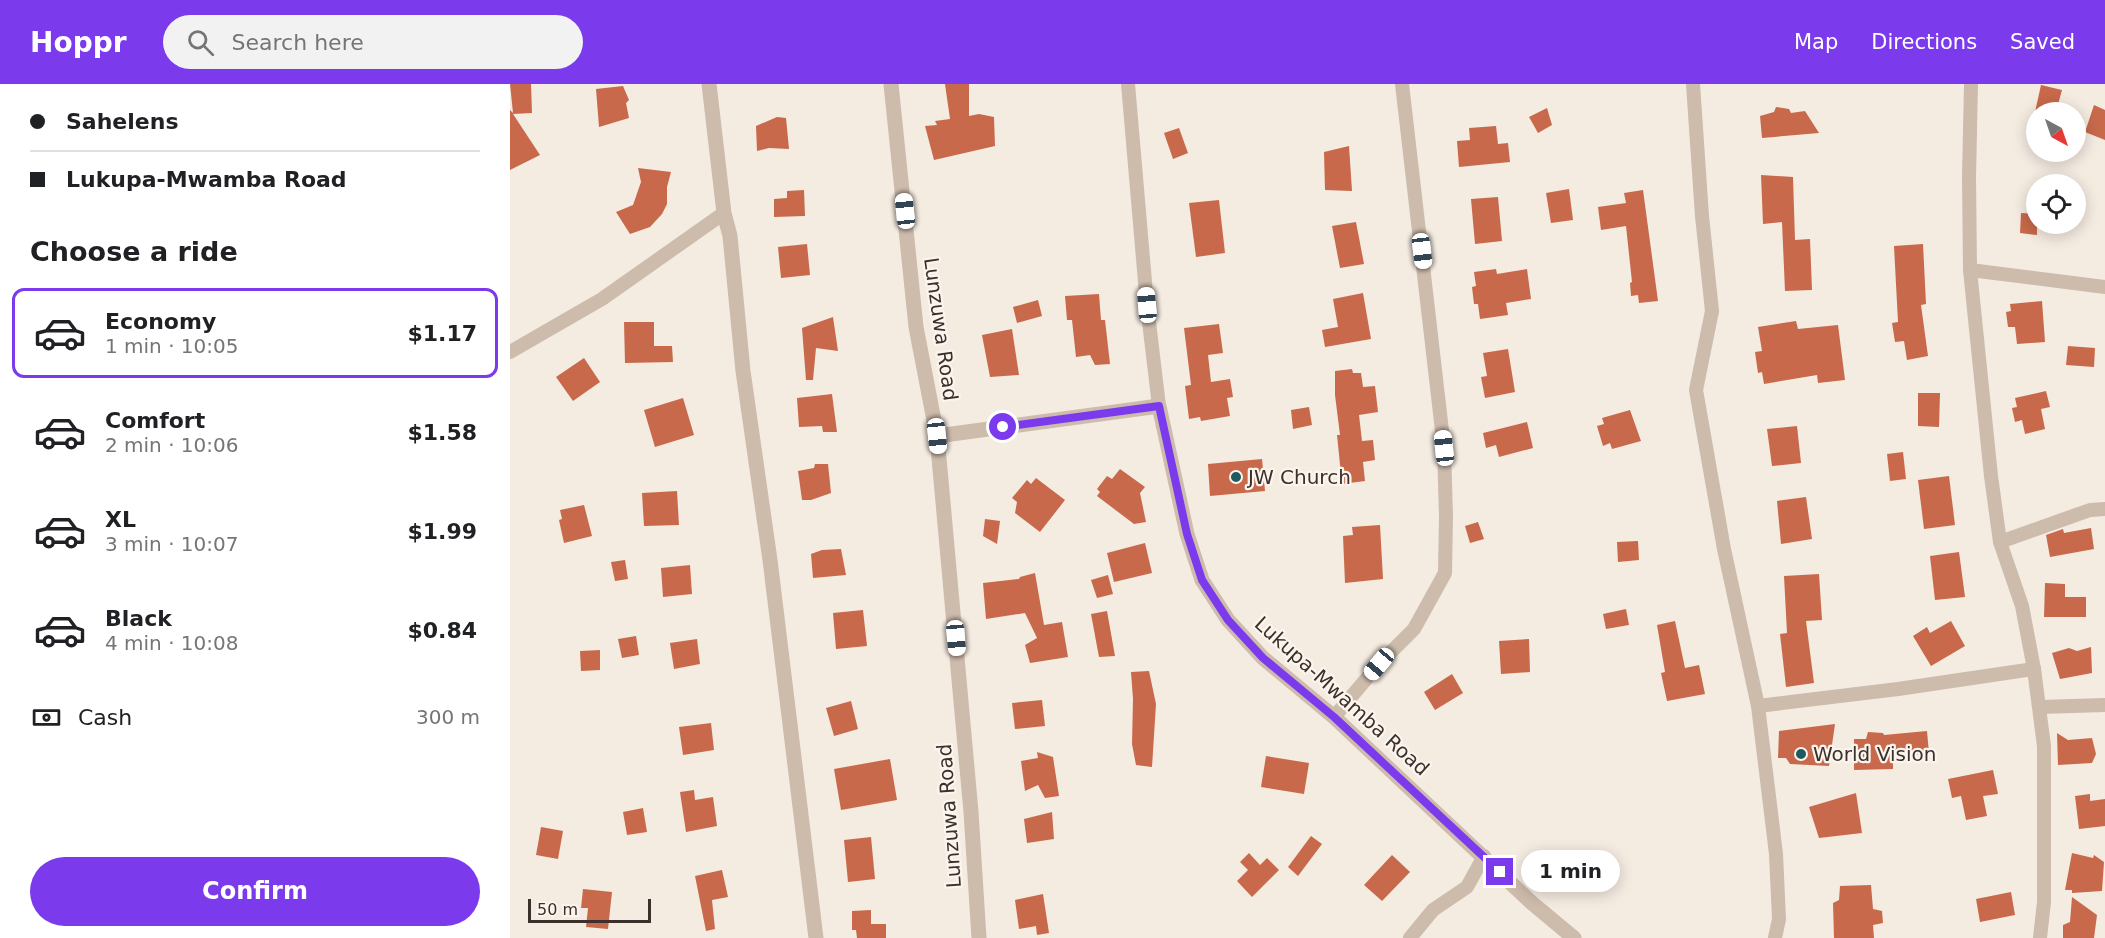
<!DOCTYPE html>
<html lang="en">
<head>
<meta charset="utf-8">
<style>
	body { margin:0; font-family:"DejaVu Sans",sans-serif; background:#f2f2f2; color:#202124; height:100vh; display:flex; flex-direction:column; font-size:22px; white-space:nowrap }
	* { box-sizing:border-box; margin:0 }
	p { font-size:20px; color:#757577 }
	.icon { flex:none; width:33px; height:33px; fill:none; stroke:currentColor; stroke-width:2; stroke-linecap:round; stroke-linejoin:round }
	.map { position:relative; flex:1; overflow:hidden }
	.side { display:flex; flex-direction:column; background:#fff; width:510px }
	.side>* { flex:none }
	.hud { display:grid; align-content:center; height:132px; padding:0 30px; background:#fff }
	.needle { width:39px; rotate:140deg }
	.controls { position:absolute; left:1516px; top:18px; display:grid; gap:12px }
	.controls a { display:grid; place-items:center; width:60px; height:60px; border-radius:50%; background:#fff; box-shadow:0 3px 15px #0003; font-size:30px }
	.scale { position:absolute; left:18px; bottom:15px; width:123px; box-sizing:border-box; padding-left:6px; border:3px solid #3b302b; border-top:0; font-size:16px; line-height:21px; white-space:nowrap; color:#3b302b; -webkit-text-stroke:4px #fbf5ee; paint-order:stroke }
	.end { position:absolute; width:27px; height:27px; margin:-14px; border:8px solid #7c3aed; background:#fff; box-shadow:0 0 0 3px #fff }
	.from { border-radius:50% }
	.bubble { position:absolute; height:42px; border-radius:21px; background:#fff; box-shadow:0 3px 15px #0003; font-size:20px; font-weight:800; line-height:42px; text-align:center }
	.car { position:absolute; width:18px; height:36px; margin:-18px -9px; border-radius:8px; box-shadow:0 0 4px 2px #0007; background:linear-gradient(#fff 24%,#345 0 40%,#fff 0 76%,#345 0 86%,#fff 0) }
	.hud b { display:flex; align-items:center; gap:21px; height:57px; font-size:22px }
	.hud b+b { border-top:2px solid #e0e0e0 }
	.hud i { width:15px; height:15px; background:#202124 }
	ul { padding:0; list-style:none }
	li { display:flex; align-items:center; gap:18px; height:90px; margin:0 12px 9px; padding:0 18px; border:3px solid transparent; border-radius:12px }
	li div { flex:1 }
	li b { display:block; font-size:22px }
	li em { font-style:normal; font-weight:800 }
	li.active { border-color:#7c3aed }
	li>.icon { width:54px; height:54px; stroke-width:1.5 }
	h2 { padding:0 30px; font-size:27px; line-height:72px }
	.pay { display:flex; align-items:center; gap:15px; height:66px; padding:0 30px; font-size:22px }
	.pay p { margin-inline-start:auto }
	.cta { display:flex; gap:12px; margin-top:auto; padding:12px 30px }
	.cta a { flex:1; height:69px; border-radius:36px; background:#7c3aed; color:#fff; font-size:24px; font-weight:800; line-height:69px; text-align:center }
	header { display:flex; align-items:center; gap:36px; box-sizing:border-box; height:84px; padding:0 30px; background:#7c3aed; color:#fff }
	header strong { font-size:28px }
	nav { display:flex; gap:33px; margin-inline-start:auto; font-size:21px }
	.search { width:420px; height:54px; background:#f2f2f2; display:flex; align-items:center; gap:15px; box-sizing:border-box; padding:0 21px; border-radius:33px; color:#757577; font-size:22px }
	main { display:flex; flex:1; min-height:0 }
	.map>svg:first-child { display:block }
	.building { fill:#c8694b }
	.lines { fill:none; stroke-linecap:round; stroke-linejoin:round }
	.minor { stroke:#cdbbac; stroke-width:14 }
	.tertiary { stroke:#cdbbac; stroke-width:15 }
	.route { stroke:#7c3aed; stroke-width:8 }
	.poi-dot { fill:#1f5a5e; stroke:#fbf5ee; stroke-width:2 }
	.labels { text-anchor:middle; stroke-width:4.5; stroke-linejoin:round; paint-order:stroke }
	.street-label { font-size:20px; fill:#3b302b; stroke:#fbf5ee }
	.poi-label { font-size:20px; fill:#3b302b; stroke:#fbf5ee; text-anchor:start }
</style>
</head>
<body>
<header>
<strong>Hoppr</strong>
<div class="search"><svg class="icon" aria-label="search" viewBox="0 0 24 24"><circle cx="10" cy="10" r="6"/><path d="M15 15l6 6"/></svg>Search here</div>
<nav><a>Map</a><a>Directions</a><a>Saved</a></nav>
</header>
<main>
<section class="side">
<div class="hud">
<b><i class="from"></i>Sahelens</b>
<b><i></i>Lukupa-Mwamba Road</b>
</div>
<h2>Choose a ride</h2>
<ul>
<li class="active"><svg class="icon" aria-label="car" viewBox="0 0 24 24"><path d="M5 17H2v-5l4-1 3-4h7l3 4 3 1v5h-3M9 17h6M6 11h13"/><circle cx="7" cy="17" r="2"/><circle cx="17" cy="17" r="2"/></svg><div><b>Economy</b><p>1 min · 10:05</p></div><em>$1.17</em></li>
<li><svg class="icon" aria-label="car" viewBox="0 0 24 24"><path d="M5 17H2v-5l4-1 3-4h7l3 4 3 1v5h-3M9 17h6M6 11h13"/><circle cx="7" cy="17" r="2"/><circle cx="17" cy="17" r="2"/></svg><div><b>Comfort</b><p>2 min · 10:06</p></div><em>$1.58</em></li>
<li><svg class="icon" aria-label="car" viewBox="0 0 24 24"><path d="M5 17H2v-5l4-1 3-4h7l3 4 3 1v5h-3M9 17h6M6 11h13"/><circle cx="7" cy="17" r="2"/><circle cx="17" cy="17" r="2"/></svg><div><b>XL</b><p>3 min · 10:07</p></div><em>$1.99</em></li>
<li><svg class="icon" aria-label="car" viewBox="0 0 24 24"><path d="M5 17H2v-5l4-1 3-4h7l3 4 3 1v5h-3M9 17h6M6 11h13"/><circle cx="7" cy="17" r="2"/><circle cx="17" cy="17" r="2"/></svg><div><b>Black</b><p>4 min · 10:08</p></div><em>$0.84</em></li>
</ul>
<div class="pay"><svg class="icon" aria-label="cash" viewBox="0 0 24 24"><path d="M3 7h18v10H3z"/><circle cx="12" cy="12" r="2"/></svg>Cash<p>300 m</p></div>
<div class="cta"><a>Confirm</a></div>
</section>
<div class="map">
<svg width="1595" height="854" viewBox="0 0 1595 854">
	<rect width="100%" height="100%" fill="#f4ebe1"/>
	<g class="building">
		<polygon points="0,0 21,0 22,29 3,30 30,71 0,86 0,26 3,29"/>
		<polygon points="435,0 459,0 459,32 469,30 484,33 485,62 424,76 415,42 427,41 425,37 440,35"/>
		<polygon points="1531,1 1552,6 1546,28 1525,28"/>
		<polygon points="113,2 119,16 116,19 119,34 89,43 86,5"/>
		<polygon points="1584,21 1595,26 1595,56 1575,48"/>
		<polygon points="1266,23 1279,25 1281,29 1295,27 1309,49 1252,54 1250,32 1264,28"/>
		<polygon points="1037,24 1042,41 1028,49 1019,33"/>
		<polygon points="267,33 276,34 279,65 259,64 247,67 246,42"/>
		<polygon points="986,42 988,60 998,59 1000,78 949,83 947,57 960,56 959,44"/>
		<polygon points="669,44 678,69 663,75 654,49"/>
		<polygon points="839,62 842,107 815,106 814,68"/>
		<polygon points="128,84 161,88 157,103 157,120 152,130 140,143 120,150 106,128 123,121 131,98"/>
		<polygon points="1251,91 1283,93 1285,156 1300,155 1302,206 1275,207 1272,138 1253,140"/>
		<polygon points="1059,105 1063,136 1041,139 1036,109"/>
		<polygon points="294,106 295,132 264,133 264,115 277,114 277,107"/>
		<polygon points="1133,106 1148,217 1129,219 1128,211 1121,212 1120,199 1122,198 1116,142 1091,146 1088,123 1116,119 1114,109"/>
		<polygon points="988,113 992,157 965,160 961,115"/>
		<polygon points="709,116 715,169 686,173 679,119"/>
		<polygon points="1511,129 1527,130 1527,151 1510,149"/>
		<polygon points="846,138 854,180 830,184 822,142"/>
		<polygon points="297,160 300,191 271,194 268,163"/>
		<polygon points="1413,160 1416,220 1411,221 1418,272 1397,276 1394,257 1385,258 1382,239 1388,238 1384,162"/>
		<polygon points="986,185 987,190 1017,185 1021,215 996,219 998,231 970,235 968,220 964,220 962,203 966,202 964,188"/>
		<polygon points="853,209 861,255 815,263 812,246 828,243 823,215"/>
		<polygon points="589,210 591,236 595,236 600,280 585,281 580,271 566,273 562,236 557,236 555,212"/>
		<polygon points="528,216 532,232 507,239 503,223"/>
		<polygon points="1532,217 1535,258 1507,260 1505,243 1498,243 1496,228 1501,227 1500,220"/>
		<polygon points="323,233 328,267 306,264 303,296 296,296 292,244"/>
		<polygon points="1286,237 1288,245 1328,241 1335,296 1308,299 1307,291 1254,300 1252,288 1248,289 1245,268 1252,267 1248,243"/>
		<polygon points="114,238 144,238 144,262 162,262 163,278 115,279"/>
		<polygon points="709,240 713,269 698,271 701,298 720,295 723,313 717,314 720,332 691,337 690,333 679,335 675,302 681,301 674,244"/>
		<polygon points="502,245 509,291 480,293 472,251"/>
		<polygon points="1558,262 1585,264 1584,283 1556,281"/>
		<polygon points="998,265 1005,308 975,314 971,293 977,292 973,269"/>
		<polygon points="74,274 90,298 63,317 46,293"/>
		<polygon points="842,285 843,289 851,289 853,303 865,302 868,328 849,331 852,357 863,356 865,376 853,378 855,397 832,400 827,351 830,351 825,311 825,287"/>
		<polygon points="1536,307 1540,323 1531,325 1535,345 1515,350 1512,336 1505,338 1502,324 1507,323 1505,314"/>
		<polygon points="1408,309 1430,309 1429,343 1408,342"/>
		<polygon points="322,310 327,348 313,348 312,342 289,343 287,314"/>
		<polygon points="173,314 184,351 145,363 134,326"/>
		<polygon points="799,323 802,341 783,345 781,326"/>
		<polygon points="1120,326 1131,357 1102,365 1100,359 1093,362 1087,342 1094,340 1092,334"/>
		<polygon points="1017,338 1023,364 989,373 986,361 976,364 973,349"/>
		<polygon points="1287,342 1291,379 1262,382 1257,345"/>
		<polygon points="1393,368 1396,395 1380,397 1377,370"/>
		<polygon points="752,375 755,407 700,412 698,380"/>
		<polygon points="305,380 318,380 321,409 301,416 292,416 288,387 304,384"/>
		<polygon points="610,385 635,403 630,409 636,438 624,440 587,412 590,408 587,405 597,392 602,395"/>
		<polygon points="1439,392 1445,441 1414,445 1408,396"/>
		<polygon points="526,394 555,416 530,448 505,429 507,418 502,414 517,396 521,400"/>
		<polygon points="167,407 169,441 134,442 132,409"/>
		<polygon points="1296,413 1302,455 1271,460 1267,417"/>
		<polygon points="74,421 82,452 54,459 49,436 52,435 50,426"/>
		<polygon points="475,435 490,437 487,460 473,452"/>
		<polygon points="968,438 974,455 960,459 955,442"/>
		<polygon points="870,441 873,495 835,499 833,452 843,451 842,443"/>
		<polygon points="1581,444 1584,465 1540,473 1536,451 1553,445 1554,449"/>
		<polygon points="1128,457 1129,476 1108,478 1107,458"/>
		<polygon points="635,459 642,489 604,498 597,469"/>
		<polygon points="331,465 336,491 303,494 301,470 312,466"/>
		<polygon points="1449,468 1455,513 1425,516 1420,472"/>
		<polygon points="115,476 118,495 105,497 101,478"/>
		<polygon points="180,481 182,510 153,513 151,484"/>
		<polygon points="525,489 534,541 552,538 558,573 520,579 515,561 527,554 515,529 476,535 473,499 509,495 510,493"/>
		<polygon points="1309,490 1312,536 1296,537 1304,599 1276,603 1270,550 1277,549 1274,492"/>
		<polygon points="598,491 603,510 587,514 581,496"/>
		<polygon points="1535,499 1555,500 1555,513 1576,513 1576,533 1534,533"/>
		<polygon points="1116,525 1119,541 1096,545 1093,530"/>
		<polygon points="353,526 357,562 326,565 323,529"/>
		<polygon points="597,527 605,572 589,573 581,530"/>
		<polygon points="1165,537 1175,584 1189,581 1195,610 1157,617 1151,589 1155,588 1147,541"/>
		<polygon points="1441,537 1455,562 1421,582 1403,552 1417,543 1420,549"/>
		<polygon points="126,552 129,571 112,574 108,555"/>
		<polygon points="187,555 190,580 164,585 160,559"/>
		<polygon points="1019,555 1020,588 991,590 989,557"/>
		<polygon points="1581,563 1582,589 1550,595 1542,569 1559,564 1567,567"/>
		<polygon points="90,566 90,586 71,587 70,567"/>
		<polygon points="639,587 646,620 642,683 626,681 622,660 623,615 621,588"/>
		<polygon points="942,590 953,609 925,626 914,608"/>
		<polygon points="532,616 535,642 505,645 502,619"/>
		<polygon points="341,617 348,645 324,652 316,624"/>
		<polygon points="201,639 204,666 173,671 169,643"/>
		<polygon points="1325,640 1319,682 1280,680 1276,674 1268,674 1269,647"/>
		<polygon points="1417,647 1419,669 1383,673 1383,685 1344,686 1344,655 1356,655 1358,648 1373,649 1374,651"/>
		<polygon points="1547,649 1558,656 1582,654 1586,670 1582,679 1548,681"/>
		<polygon points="527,668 543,673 549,712 535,714 528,701 515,707 511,677 528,674"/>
		<polygon points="756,672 799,679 794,710 751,703"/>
		<polygon points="380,675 387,716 331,726 324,685"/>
		<polygon points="1483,686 1488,710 1473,712 1477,732 1456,736 1451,712 1442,714 1438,695"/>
		<polygon points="184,706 185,716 203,713 207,742 176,748 170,708"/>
		<polygon points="1346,709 1352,749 1309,754 1299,723"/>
		<polygon points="1580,710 1580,717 1595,715 1595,742 1569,745 1565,712"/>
		<polygon points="133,724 137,748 117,751 113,728"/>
		<polygon points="542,728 544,755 517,759 514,735"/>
		<polygon points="31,743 53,747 48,775 26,771"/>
		<polygon points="801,752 812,760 788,792 778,783"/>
		<polygon points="361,753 365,795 338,798 334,756"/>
		<polygon points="739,769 750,781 757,774 769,786 742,813 727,797 738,786 730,778"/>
		<polygon points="1562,769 1583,774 1584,771 1594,778 1592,807 1562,809 1562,806 1555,806"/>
		<polygon points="882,771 900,788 872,817 854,801"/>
		<polygon points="212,786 218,813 202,816 205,845 196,847 185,792"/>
		<polygon points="1361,801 1363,825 1372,827 1373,839 1363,841 1364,854 1324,854 1323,819 1329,816 1330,802"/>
		<polygon points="73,805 102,808 98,845 76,843 78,824 71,824"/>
		<polygon points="1501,808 1505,831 1470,838 1466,815"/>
		<polygon points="533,810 539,849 527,851 526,842 509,845 505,816"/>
		<polygon points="1562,813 1587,831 1584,854 1553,854 1553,841 1560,838"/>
		<polygon points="361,826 361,840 376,840 376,854 347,854 346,846 342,846 342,827"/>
	</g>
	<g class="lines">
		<g class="minor">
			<polyline points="618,0 637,221 649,322"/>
			<polyline points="1183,0 1192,132 1202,227 1186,306 1214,465 1248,622 1266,770 1269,835 1265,854"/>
			<polyline points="1461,0 1459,93 1460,186 1481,392 1490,458 1512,522 1524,585 1534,662 1534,818 1530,854"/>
			<polyline points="1460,186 1595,203"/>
			<polyline points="0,268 92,215 214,129"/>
			<polyline points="1490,458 1580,426 1595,425"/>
			<polyline points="1248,622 1388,605 1524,585"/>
			<polyline points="1530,623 1595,621"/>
			<polyline points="824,633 869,580 904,545 935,489 936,432 934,364 892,0"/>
			<polyline points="900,854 923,826 957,803 974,772"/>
		</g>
		<g class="tertiary">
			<polyline points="199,0 214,129 220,152 233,287 260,476 306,854"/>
			<polyline points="381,0 406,243 427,352 461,728 469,854"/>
			<polyline points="427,352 649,322 677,450 692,496 718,536 753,574 824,633 1022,819 1064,854"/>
		</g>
	</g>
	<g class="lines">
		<polyline class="route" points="493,343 649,322 677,450 692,496 718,536 753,574 824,633 990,788"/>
	</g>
	<g class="poi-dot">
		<circle cx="726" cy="393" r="6"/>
		<circle cx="1291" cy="670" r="6"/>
	</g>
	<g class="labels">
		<g class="street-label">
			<text transform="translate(431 245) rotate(82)" y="7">Lunzuwa Road</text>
			<text transform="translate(832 612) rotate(42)" y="7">Lukupa-Mwamba Road</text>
			<text transform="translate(439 732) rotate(-94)" y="7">Lunzuwa Road</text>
		</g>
		<g class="poi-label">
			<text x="738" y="400">JW Church</text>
			<text x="1303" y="677">World Vision</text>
		</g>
	</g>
</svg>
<div class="controls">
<a><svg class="needle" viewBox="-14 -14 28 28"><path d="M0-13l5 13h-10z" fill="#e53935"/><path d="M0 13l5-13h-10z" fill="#757577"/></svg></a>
<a><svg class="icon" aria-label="locate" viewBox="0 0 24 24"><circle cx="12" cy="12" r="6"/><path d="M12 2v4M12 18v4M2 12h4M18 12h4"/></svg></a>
</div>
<div class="scale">50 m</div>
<i class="end from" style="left:493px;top:343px"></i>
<i class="end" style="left:990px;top:788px"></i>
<div class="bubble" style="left:1011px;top:766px;width:99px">1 min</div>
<i class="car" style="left:395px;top:127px;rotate:354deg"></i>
<i class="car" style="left:912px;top:167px;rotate:173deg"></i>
<i class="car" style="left:637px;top:221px;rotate:355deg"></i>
<i class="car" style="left:427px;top:352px;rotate:174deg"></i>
<i class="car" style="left:934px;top:364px;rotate:354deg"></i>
<i class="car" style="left:446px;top:554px;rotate:175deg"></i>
<i class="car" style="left:869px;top:580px;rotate:220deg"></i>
</div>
</main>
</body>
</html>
